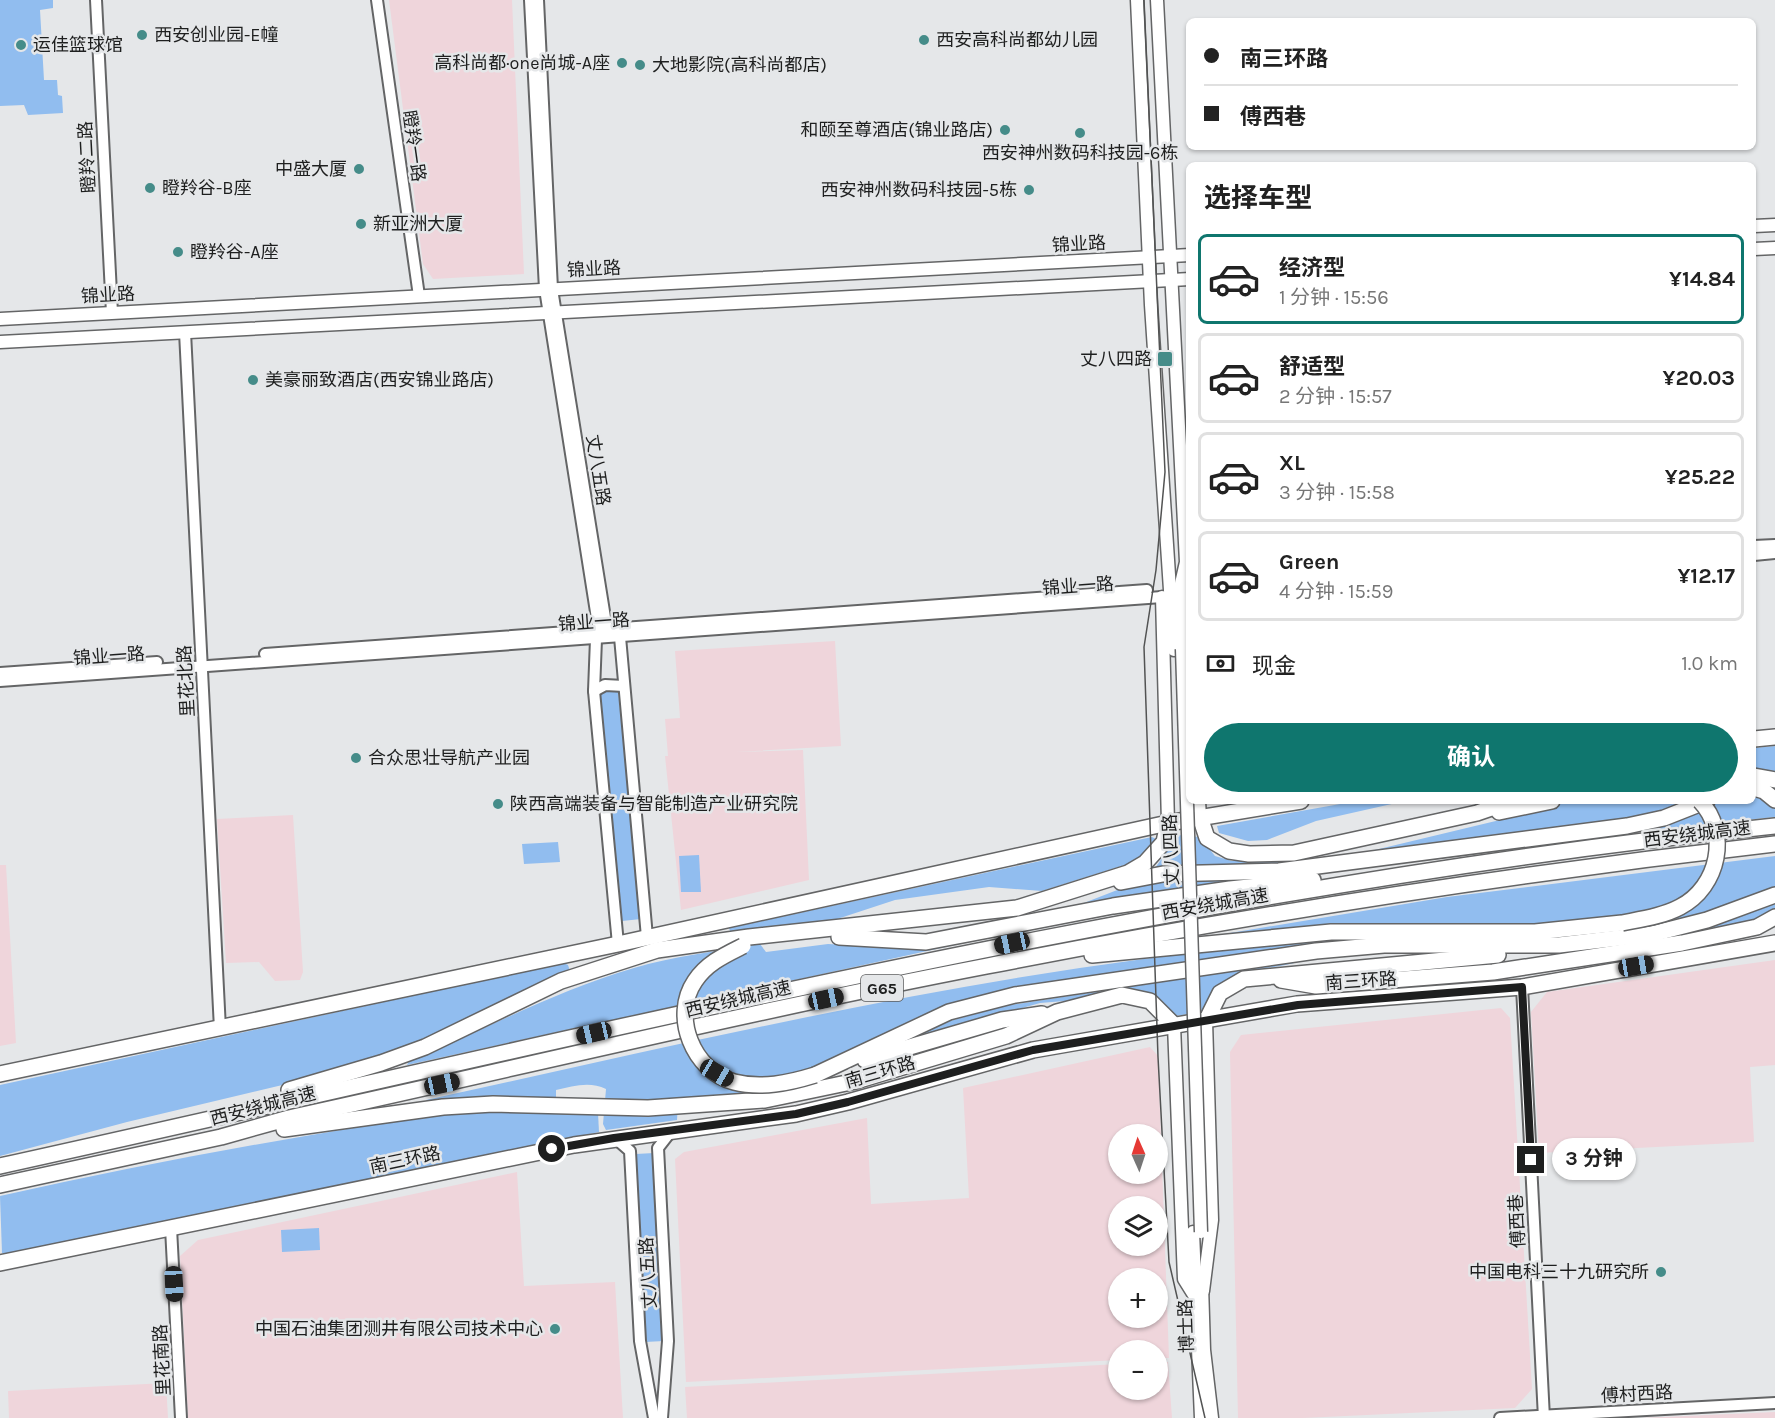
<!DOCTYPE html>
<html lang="zh">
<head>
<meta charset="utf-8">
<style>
	body { margin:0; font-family:Karla,"Noto Sans SC",sans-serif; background:#f6f6f6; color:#222; height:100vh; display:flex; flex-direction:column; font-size:22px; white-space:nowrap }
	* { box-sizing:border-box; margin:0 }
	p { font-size:20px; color:#767676 }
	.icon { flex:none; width:33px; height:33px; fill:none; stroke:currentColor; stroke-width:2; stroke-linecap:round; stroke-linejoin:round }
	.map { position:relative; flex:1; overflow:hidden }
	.details { position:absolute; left:1186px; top:162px; width:570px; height:642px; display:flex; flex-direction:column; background:#fff; border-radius:9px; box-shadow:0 2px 4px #0004 }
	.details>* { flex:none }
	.guide { position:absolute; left:1186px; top:18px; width:570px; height:132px; border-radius:9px; box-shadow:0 2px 4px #0004; display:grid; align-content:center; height:132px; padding:0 18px; background:#fff }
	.needle { width:39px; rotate:357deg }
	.fabs { position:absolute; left:1108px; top:1124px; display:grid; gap:12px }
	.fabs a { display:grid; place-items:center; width:60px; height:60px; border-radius:50%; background:#fff; box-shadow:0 2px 4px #0004; font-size:30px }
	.end { position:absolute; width:27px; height:27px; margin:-14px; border:8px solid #1e1f1f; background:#fff; box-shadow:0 0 0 3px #fff }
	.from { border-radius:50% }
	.bubble { position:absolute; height:42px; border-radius:21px; background:#fff; box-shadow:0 2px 4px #0004; font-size:20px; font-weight:700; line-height:42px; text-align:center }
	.car { position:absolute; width:18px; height:36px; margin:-18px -9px; border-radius:8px; box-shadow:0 0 4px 2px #0007; background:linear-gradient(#222 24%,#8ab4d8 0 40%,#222 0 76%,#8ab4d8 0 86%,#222 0) }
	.guide b { display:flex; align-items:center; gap:21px; height:57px; font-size:22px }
	.guide b+b { border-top:2px solid #e0e0e0 }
	.guide i { width:15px; height:15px; background:#222 }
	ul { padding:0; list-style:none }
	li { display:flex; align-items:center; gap:18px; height:90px; margin:0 12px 9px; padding:0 6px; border:3px solid #e0e0e0; border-radius:9px }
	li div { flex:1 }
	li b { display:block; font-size:22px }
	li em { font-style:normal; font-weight:700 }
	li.on { border-color:#0f766e }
	li>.icon { width:54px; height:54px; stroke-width:1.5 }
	h2 { padding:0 18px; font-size:27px; line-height:72px }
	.pay { display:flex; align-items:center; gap:15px; height:66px; padding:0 18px; font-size:22px }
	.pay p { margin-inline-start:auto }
	.cta { display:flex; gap:12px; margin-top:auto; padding:12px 18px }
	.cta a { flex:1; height:69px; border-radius:36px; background:#0f766e; color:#fff; font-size:24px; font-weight:700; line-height:69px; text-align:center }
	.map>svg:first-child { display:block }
	.industrial { fill:#efd5db; fill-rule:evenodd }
	.green { fill:#91bdef }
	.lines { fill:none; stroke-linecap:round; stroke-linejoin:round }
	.minor-casing { stroke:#646566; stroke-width:14 }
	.major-casing { stroke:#646566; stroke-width:15 }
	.highway-casing { stroke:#646566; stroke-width:18 }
	.minor { stroke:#fff; stroke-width:10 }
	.major { stroke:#fff; stroke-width:12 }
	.highway { stroke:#fff; stroke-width:15 }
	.tram { stroke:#525353; stroke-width:1.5 }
	.major-bridge-casing { stroke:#646566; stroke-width:15; stroke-linecap:butt }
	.highway-bridge-casing { stroke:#646566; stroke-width:18; stroke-linecap:butt }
	.major-bridge { stroke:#fff; stroke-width:12 }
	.highway-bridge { stroke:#fff; stroke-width:15 }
	.route { stroke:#1e1f1f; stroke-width:8 }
	.poi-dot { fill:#458c89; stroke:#e5e7e9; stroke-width:2 }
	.labels { text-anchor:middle; stroke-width:5; stroke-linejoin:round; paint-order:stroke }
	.shield { fill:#e5e7e9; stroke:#5a5b5c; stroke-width:1.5 }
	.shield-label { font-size:16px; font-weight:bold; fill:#1e1f1f }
	.poi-label { font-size:18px; fill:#1e1f1f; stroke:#e5e7e9; text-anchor:start }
	.street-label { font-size:18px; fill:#1e1f1f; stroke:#e5e7e9 }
</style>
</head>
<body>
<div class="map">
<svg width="1775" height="1418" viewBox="0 0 1775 1418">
	<rect width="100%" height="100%" fill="#e5e7e9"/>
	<g class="industrial">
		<polygon points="389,0 512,0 524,274 433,279 423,264"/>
		<polygon points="835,641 841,746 736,752 803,750 809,880 681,910 665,756 668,756 665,719 680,718 675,651"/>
		<polygon points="293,815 303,972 300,980 275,981 259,962 226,963 217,819"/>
		<polygon points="0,865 6,865 16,1043 0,1046"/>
		<polygon points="1775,960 1775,1065 1750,1067 1754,1142 1539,1153 1531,1012 1547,992"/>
		<polygon points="1501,1008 1510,1018 1532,1389 1515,1408 1303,1418 1238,1418 1230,1052 1241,1035"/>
		<path d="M1150,1047l8,9 11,302h-11v-8h-39v10l-433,22 -11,-223 9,-7 183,-34 4,86 98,-6 -6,-110zM1119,1134h39v39h-39zM1119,1206h39v39h-39zM1119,1278h39v39h-39z"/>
		<polygon points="517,1172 524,1286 615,1282 623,1418 188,1418 180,1256 198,1240"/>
		<polygon points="1158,1362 1168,1362 1172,1418 687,1418 685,1387 1119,1364 1119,1389 1158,1389"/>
		<polygon points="166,1383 168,1418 9,1418 8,1391"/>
		<polygon points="1775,1412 1775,1418 1641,1418"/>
	</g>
	<g class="green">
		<polygon points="0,0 53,0 53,8 40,10 44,80 57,80 58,95 62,96 63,113 28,115 24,105 0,106"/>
		<polygon points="618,690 641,919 622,921 600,692"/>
		<polygon points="1775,746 1775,775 1754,771 1754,748"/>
		<polygon points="1754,792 1775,806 1775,817 1630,832 1719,801 1754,801"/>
		<polygon points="1357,801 1405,801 1316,821 1267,840 1248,841 1219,833 1217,826"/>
		<polygon points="1557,801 1700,801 1641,820 1354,855 1558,806"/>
		<polygon points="1178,835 1200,837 1215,856 1232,861 1303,861 1299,864 1153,871"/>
		<polygon points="1152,837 1158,840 1141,859 1131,863 1042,891 989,887 895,900 828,922 732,936 729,928"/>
		<polygon points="558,842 560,862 524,864 522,844"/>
		<polygon points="699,855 701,892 681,892 679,856"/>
		<polygon points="1775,856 1775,890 1740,905 1639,931 1637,918 1600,923 1176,942 1447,897"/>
		<polygon points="1259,878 1071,908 1125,887 1160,879"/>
		<polygon points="1775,904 1775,912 1766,919 1673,940"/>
		<path d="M1391,936l-93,10 -357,66 -137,78 -126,14 -1,16 -71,10 -3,-6 3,-35c-16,-8 -33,-3 -50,1v12l-126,1 -4,-3c319,-70 638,-148 965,-164z"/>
		<path d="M760,944l6,8 62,-8 88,5 43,-5 -552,121 2,-4c75,-31 146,-70 225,-93 40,-12 84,-17 126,-24z"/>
		<path d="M1307,959c-48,17 -78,0 -105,53l-27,4 -12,-14 -14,-9 -15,-3 -19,1 -38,9 -37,3 -131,37 41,-19 54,-15z"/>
		<polygon points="564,963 568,965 570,971 418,1045 316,1077 127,1122 0,1156 0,1085"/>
		<path d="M461,1111l137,2 1,19 -591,122 -6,-1 -2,-57c153,-34 306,-62 461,-85z"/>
		<polygon points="654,1153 664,1341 645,1342 636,1154"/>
		<polygon points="319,1228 320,1250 282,1252 281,1230"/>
	</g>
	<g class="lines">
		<g class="minor-casing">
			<g id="minor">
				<polyline points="96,0 112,313"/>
				<polyline points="377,0 419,296"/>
				<polyline points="530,0 545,289 599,631 596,639 594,691 618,944"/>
				<polyline points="538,0 552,289 607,630 620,637 647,937"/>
				<polyline points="185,332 220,1029"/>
				<polyline points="1754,546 1775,545"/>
				<polyline points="1754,555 1775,553"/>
				<polyline points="265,654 1147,590"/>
				<polyline points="0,673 157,662"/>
				<polyline points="0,681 1190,595"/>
				<polyline points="594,691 605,685 624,686"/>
				<polyline points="1522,987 1544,1418"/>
				<polyline points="615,1138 630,1151 640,1341 654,1418"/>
				<polyline points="171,1228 181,1418"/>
				<polyline points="662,1418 668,1341 658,1148 672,1130"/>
				<polyline points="1500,1418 1775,1403"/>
			</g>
		</g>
		<g class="major-casing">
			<g id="major">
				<polyline points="1137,0 1151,305 1174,650"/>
				<polyline points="1157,0 1186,562 1180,588 1182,649"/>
				<polyline points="1754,226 1775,225"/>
				<polyline points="1754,249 1775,248"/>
				<polyline points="0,319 1190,255"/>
				<polyline points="0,342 1190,279"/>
				<polyline points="1162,597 1168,823"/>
				<polyline points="1199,801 1200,817"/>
				<polyline points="1174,1025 1184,1279 1194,1295"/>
				<polyline points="1193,1232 1201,1418"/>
				<polyline points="1202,1285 1204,1350 1212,1418"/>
				<polyline points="1203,1291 1212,1220 1206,1021"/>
			</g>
		</g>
		<g class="highway-casing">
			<g id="highway">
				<polyline points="1754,739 1775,737"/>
				<polyline points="1754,776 1775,780"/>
				<polyline points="1754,788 1764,791 1775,800"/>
				<polyline points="1499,812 1552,801"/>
				<polyline points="1200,817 1207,838 1229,851 1249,854 1294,853 1477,813 1512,801"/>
				<polyline points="1121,882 1163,874 1279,871 1627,826 1664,818 1707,801"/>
				<polyline points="1644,936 1707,920 1775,895"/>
				<polyline points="839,937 926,942 1113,906 1230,889 1313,880"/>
				<polyline points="1092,955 1331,932 1535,932 1622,923"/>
				<polyline points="1281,980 1316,986 1493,972 1682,943 1757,927 1775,917"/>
				<polyline points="1206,1021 1220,993 1244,979 1498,955"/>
				<polyline points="865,1060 1002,1020 1042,1014"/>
				<polyline points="0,1074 618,944 1168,823 1301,801"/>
				<polyline points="815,1075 949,1012 1015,995 1316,951 1384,945 1559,945 1653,934"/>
				<polyline points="289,1090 381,1063 425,1047 561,981 657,950 749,937 1017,908 1128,873 1145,863 1164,842 1168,823"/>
				<polyline points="284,1129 443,1107 493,1104 648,1108 765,1100 856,1081 1006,1036 1057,1012 1122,995 1150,1001 1174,1025"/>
				<path d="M0,1166c589,-130 1174,-278 1775,-340"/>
				<path d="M0,1185l221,-48 68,-19c233,-51 464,-107 698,-152 261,-51 524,-92 788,-122"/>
				<polyline points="0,1263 574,1145 796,1114 848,1102 1033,1050 1297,1004 1522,987 1775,943"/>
			</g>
		</g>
		<use href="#minor" class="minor"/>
		<use href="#major" class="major"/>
		<use href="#highway" class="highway"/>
		<polyline class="tram" points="1144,0 1165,472 1156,570 1144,647 1158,1057 1169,1262 1205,1418"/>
		<g class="major-bridge-casing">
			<polyline id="major-bridge" points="1182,649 1201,1232"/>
		</g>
		<g class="highway-bridge-casing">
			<g id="highway-bridge">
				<path d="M1622,923c20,-4 41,-7 58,-16 39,-20 50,-75 20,-106"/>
				<path d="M743,946c-18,9 -36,17 -48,35 -24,35 -2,90 39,101 27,7 55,1 81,-7"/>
			</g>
		</g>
		<use href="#major-bridge" class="major-bridge"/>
		<use href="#highway-bridge" class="highway-bridge"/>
	</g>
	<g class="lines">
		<polyline class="route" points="552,1149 614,1138 796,1114 848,1102 1033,1050 1298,1005 1522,987 1531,1160"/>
	</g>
	<g class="poi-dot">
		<circle cx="142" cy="35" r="6"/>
		<circle cx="924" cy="40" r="6"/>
		<circle cx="21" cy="45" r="6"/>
		<circle cx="622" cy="63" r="6"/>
		<circle cx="640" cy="65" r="6"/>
		<circle cx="1005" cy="130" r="6"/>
		<circle cx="1080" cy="133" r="6"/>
		<circle cx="359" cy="169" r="6"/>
		<circle cx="150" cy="188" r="6"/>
		<circle cx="1029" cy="190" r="6"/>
		<circle cx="361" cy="224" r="6"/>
		<circle cx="178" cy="252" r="6"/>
		<rect x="1157" y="351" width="16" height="16" rx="3"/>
		<circle cx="253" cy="380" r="6"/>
		<circle cx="356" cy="758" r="6"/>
		<circle cx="498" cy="804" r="6"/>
		<circle cx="1661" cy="1272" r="6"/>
		<circle cx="555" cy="1329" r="6"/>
	</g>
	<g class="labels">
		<rect class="shield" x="861" y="975" width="42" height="26" rx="4.5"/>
		<g class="shield-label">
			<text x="882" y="994">G65</text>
		</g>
		<g class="poi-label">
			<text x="154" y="41">西安创业园-E幢</text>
			<text x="936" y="46">西安高科尚都幼儿园</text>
			<text x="33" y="51">运佳篮球馆</text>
			<text x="610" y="69" text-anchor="end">高科尚都·one尚城-A座</text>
			<text x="652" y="71">大地影院(高科尚都店)</text>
			<text x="993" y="136" text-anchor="end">和颐至尊酒店(锦业路店)</text>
			<text x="1080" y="159" text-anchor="middle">西安神州数码科技园-6栋</text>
			<text x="347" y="175" text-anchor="end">中盛大厦</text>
			<text x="162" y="194">瞪羚谷-B座</text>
			<text x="1017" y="196" text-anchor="end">西安神州数码科技园-5栋</text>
			<text x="373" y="230">新亚洲大厦</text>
			<text x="190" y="258">瞪羚谷-A座</text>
			<text x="1152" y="365" text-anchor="end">丈八四路</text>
			<text x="265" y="386">美豪丽致酒店(西安锦业路店)</text>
			<text x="368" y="764">合众思壮导航产业园</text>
			<text x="510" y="810">陕西高端装备与智能制造产业研究院</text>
			<text x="1649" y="1278" text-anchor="end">中国电科三十九研究所</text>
			<text x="543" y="1335" text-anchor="end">中国石油集团测井有限公司技术中心</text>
		</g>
		<g class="street-label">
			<text transform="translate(414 146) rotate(82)" y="6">瞪羚一路</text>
			<text transform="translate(87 157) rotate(-93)" y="6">瞪羚二路</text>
			<text transform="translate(1079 244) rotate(-3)" y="6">锦业路</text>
			<text transform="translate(594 269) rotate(-3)" y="6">锦业路</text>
			<text transform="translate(108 295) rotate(-3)" y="6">锦业路</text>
			<text transform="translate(598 470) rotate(81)" y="6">丈八五路</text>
			<text transform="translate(1078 586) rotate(-4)" y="6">锦业一路</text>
			<text transform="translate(594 622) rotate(-4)" y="6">锦业一路</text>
			<text transform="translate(109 656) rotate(-4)" y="6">锦业一路</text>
			<text transform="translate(186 681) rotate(-93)" y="6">里花北路</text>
			<text transform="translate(1697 834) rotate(-7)" y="6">西安绕城高速</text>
			<text transform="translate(1171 850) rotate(-92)" y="6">丈八四路</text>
			<text transform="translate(1215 904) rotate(-10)" y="6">西安绕城高速</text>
			<text transform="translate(1361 981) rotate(-4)" y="6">南三环路</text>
			<text transform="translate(738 999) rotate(-13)" y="6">西安绕城高速</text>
			<text transform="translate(880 1072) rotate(-16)" y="6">南三环路</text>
			<text transform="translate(263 1106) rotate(-14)" y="6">西安绕城高速</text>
			<text transform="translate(405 1160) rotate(-12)" y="6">南三环路</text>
			<text transform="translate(1517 1221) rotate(-93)" y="6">傅西巷</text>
			<text transform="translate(648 1273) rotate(-93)" y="6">丈八五路</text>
			<text transform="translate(1186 1326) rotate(-92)" y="6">博士路</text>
			<text transform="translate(162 1360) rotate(-93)" y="6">里花南路</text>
			<text transform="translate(1637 1394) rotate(-3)" y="6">傅村西路</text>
		</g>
	</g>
</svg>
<div class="fabs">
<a><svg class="needle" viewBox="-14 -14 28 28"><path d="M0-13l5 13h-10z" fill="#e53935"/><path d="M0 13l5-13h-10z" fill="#767676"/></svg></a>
<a><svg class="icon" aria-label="layers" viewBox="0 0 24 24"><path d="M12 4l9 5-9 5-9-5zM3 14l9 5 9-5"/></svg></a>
<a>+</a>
<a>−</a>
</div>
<i class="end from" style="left:552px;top:1149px"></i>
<i class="end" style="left:1531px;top:1160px"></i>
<div class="bubble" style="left:1552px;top:1138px;width:84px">3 分钟</div>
<i class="car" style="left:1012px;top:943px;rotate:258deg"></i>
<i class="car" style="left:1636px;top:966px;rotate:80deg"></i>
<i class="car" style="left:826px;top:999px;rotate:78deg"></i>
<i class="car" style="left:594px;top:1033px;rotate:257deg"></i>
<i class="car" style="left:717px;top:1073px;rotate:120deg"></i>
<i class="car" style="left:442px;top:1084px;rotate:78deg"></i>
<i class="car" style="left:174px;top:1284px;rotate:177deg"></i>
<div class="guide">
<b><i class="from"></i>南三环路</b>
<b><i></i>傅西巷</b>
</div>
<section class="details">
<h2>选择车型</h2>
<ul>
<li class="on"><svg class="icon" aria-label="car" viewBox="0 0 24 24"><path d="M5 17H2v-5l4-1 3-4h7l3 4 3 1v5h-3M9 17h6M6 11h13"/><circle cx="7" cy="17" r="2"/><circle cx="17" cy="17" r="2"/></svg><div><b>经济型</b><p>1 分钟 · 15:56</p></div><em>¥14.84</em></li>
<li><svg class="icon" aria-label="car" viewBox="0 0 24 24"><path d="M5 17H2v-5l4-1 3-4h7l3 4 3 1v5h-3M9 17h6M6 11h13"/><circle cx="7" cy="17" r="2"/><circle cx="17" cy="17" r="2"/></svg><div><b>舒适型</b><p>2 分钟 · 15:57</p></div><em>¥20.03</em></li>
<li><svg class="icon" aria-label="car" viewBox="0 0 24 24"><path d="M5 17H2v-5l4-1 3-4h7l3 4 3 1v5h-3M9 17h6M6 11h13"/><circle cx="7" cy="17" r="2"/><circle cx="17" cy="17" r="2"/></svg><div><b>XL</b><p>3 分钟 · 15:58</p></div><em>¥25.22</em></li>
<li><svg class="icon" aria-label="car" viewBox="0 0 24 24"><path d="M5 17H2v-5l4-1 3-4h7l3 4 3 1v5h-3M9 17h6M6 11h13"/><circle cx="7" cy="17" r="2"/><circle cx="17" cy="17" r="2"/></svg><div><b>Green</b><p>4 分钟 · 15:59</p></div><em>¥12.17</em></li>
</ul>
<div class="pay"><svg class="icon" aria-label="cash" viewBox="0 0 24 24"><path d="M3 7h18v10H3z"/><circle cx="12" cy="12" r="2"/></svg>现金<p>1.0 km</p></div>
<div class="cta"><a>确认</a></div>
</section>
</div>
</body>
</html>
